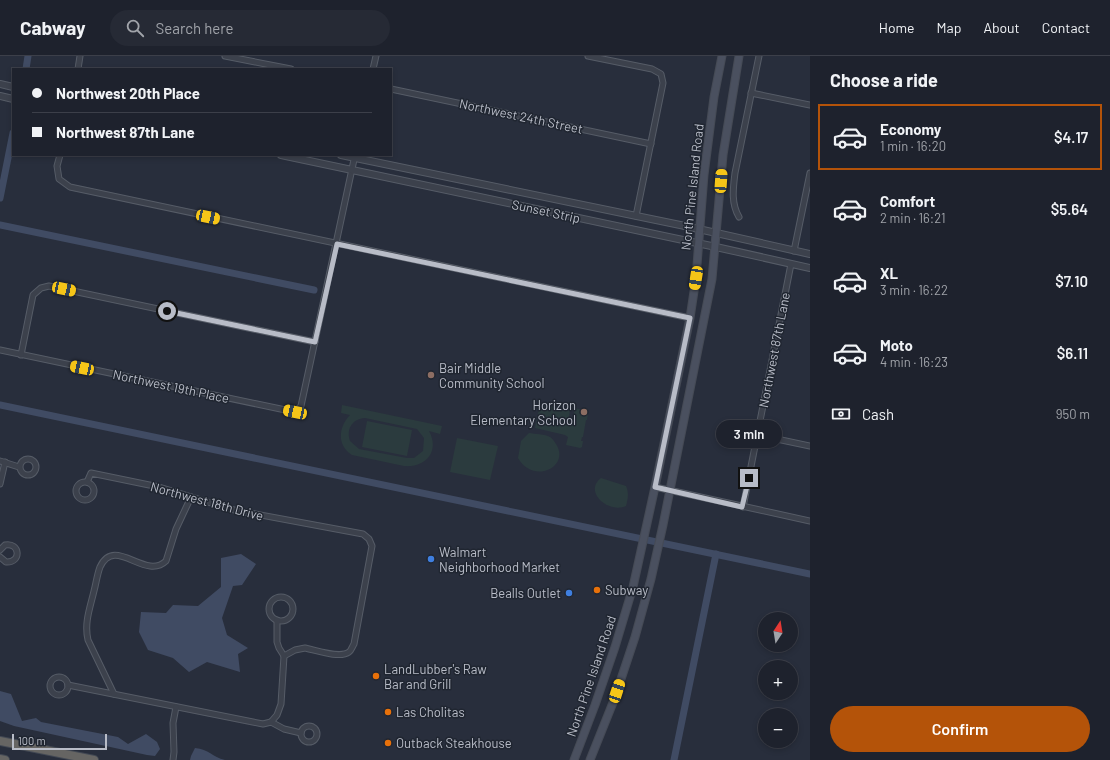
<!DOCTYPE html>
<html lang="en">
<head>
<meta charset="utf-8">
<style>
	body { margin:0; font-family:Barlow,sans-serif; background:#262a35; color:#f1f3f6; height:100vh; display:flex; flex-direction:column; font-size:15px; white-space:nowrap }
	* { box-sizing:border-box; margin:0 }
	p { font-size:13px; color:#a1a4aa }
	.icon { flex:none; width:22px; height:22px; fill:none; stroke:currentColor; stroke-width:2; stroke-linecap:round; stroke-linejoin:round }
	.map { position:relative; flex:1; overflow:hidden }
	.details { display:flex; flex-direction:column; background:#1e222d; width:300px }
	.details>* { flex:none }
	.banner { position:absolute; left:12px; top:12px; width:380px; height:88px; border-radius:0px; box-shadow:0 2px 6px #0003,0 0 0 1px #3c3f49; display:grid; align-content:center; height:88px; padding:0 20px; background:#1e222d }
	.needle { width:26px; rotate:12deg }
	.tools { position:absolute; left:758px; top:556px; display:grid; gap:8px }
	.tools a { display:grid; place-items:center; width:40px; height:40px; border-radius:50%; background:#1e222d; box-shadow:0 2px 6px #0003,0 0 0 1px #3c3f49; font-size:20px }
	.scale { position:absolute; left:12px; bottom:10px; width:95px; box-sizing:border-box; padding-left:4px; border:2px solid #b8bcc7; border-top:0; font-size:11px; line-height:14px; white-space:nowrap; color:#b8bcc7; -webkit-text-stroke:3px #202631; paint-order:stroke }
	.end { position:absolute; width:18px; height:18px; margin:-9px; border:5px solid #b8bcc7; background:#111; box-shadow:0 0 0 2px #111 }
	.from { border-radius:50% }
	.bubble { position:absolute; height:28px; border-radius:14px; background:#1e222d; box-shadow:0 2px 6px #0003,0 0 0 1px #3c3f49; font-size:13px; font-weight:600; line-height:28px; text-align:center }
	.car { position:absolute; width:12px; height:24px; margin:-12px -6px; border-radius:5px; box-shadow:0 0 3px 1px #0007; background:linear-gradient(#f5c518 24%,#345 0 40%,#f5c518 0 76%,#345 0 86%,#f5c518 0) }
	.banner b { display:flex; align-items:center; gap:14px; height:38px; font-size:15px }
	.banner b+b { border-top:1px solid #3c3f49 }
	.banner i { width:10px; height:10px; background:#f1f3f6 }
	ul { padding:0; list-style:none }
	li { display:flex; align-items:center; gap:12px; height:66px; margin:0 8px 6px; padding:0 12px; border:2px solid transparent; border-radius:0px }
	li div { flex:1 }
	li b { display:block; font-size:15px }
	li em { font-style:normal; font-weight:600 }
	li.active { border-color:#b45309 }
	li>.icon { width:36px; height:36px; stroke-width:1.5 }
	h2 { padding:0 20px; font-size:18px; line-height:48px }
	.pay { display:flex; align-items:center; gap:10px; height:44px; padding:0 20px; font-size:15px }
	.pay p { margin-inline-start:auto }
	.cta { display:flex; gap:8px; margin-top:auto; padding:8px 20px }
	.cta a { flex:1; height:46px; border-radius:24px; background:#b45309; color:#fff; font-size:16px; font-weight:600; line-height:46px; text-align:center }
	header { display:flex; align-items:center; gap:24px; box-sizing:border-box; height:56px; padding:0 20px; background:#1e222d; border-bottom:1px solid #3c3f49 }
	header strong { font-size:19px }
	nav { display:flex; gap:22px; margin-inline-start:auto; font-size:14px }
	.search { width:280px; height:36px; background:#262a35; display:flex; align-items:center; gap:10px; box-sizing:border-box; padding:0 14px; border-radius:22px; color:#a1a4aa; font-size:15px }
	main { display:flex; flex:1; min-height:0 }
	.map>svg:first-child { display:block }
	.green { fill:#2b3b3e; fill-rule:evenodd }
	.water { fill:#404b63 }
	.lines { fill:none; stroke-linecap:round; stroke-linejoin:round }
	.canal { stroke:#404b63; stroke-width:7 }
	.minor-casing { stroke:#565c67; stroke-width:7 }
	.tertiary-casing { stroke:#565c67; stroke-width:8 }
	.secondary-casing { stroke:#454a55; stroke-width:9 }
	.trunk-casing { stroke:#434954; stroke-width:10 }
	.minor { stroke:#3c414c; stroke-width:5 }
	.tertiary { stroke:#3c414c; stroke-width:6 }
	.secondary { stroke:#4a505f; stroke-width:7 }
	.trunk { stroke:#666563; stroke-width:8 }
	.route { stroke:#b8bcc7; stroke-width:5 }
	.education-dot { fill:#8d6e63; stroke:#202631; stroke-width:1.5 }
	.shop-dot { fill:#3f7fe0; stroke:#202631; stroke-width:1.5 }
	.food-dot { fill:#e8710a; stroke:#202631; stroke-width:1.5 }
	.labels { text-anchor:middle; stroke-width:3; stroke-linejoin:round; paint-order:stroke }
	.street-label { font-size:13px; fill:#b8bcc7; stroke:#202631 }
	.poi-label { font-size:13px; fill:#b8bcc7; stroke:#202631; text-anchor:start }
</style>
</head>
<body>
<header>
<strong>Cabway</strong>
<div class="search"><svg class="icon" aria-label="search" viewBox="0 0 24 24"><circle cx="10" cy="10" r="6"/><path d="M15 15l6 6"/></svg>Search here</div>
<nav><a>Home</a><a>Map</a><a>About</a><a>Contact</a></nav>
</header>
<main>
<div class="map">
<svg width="810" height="704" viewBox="0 0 810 704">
	<rect width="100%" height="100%" fill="#282e3c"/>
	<g class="green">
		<polygon points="540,348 570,354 569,361 573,362 575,352 586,355 588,358 587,364 586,364 583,381 582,381 581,385 583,385 582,391 580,392 566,389 568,381 565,379 535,372"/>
		<path d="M342,349l100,21 -2,8 -11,-3c11,20 -3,37 -25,35l-52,-11c-16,-10 -13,-29 -2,-40l-9,-2zM365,362l52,11 7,9 -1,13 -9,7h-7l-48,-9 -9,-8c-4,-12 2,-22 15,-23z"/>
		<polygon points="367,365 412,374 407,400 362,391"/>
		<path d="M529,377c6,1 16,1 21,4 2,1 5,5 6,7 15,23 -23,41 -38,14l3,-17z"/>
		<polygon points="457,382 498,390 490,424 450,416"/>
		<path d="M601,422l25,8c3,7 2,13 0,20 -18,8 -43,-15 -25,-28z"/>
	</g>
	<g class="water">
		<polygon points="241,498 256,508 242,529 233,530 222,562 227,579 248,592 238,598 240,616 207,606 189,616 173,602 148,594 139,576 141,556 166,557 173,549 198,550 221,531 221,502"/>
		<polygon points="0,635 11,638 22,665 36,662 41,666 118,681 128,688 146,678 157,686 160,693 155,700 147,699 14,670 0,665"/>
		<path d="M195,692c14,1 17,9 30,12h-35l1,-4z"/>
	</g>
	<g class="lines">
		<g class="canal">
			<polyline points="26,13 28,0"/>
			<polyline points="0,142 13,77"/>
			<polyline points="0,169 314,234"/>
			<polyline points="0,349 810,518"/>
			<polyline points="674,704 716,498"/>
		</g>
		<g class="minor-casing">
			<g id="minor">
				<polyline points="225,0 291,13"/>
				<polyline points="588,0 652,13 661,18 663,27 636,160"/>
				<polyline points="78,13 80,0"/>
				<polyline points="373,13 376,0"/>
				<polyline points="391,33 651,88"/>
				<polyline points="751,37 810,49"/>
				<polyline points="60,99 57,110 59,123 70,131 690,262"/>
				<path d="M739,161c-8,-14 -6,-28 -4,-44l24,-117"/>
				<polyline points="794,195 810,117"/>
				<polyline points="0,294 295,356 301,350 355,99"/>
				<polyline points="21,299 33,239 41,232 49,230 315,286"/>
				<polyline points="758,379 810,390"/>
				<circle cx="28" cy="411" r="8"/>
				<polyline points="0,405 19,411"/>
				<path d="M87,426l4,-9 68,14 75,23 129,24 6,5 3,7 -18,98c-2,3 -3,7 -5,8 -9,7 -34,-2 -44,-4l-10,2 -11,6"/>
				<circle cx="85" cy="435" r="9"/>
				<polyline points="0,428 5,406"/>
				<polyline points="655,431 810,465"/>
				<polyline points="743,451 791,208"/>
				<path d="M0,494l5,-5c15,-3 17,18 1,17l-6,-5"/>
				<circle cx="281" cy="553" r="12"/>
				<circle cx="59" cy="630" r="9"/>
				<polyline points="68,629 263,668 271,666 284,673 301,677"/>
				<path d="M114,638l-26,-54c-4,-17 2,-32 6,-49 2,-7 3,-16 6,-24 15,-32 45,14 66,-6l10,-32 15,-32"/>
				<polyline points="271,666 277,659 281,648 284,600 279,592 277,586 277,564"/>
				<circle cx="309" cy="678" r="8"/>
				<polyline points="173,704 174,696 173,667 176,651"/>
			</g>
		</g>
		<g class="tertiary-casing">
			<g id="tertiary">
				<polyline points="0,28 13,31"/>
				<polyline points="0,40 13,43"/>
				<polyline points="281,99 716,191 810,212"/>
				<polyline points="341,99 685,170 810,198"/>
			</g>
		</g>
		<g class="secondary-casing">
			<g id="secondary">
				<polyline points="574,704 595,649 615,591 633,531 655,431 690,262 696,222 704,119 714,41 722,0"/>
				<polyline points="590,704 614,644 635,581 651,523 663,469 712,223 723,99 739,0"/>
			</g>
		</g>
		<g class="trunk-casing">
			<g id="trunk">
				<polyline points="0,685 94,704"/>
				<polyline points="0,703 5,704"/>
			</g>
		</g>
		<use href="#minor" class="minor"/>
		<use href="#tertiary" class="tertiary"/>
		<use href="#secondary" class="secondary"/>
		<use href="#trunk" class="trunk"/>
	</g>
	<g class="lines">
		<polyline class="route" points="167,255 315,286 337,188 690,262 655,431 742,451 749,422"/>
	</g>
	<g class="education-dot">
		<circle cx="431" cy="319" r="4"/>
		<circle cx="584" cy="356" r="4"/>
	</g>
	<g class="shop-dot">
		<circle cx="431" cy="503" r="4"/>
		<circle cx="569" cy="537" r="4"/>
	</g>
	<g class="food-dot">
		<circle cx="597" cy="534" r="4"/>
		<circle cx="376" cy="620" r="4"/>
		<circle cx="388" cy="656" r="4"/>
		<circle cx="388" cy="687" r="4"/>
	</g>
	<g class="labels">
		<g class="street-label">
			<text transform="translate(521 60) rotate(12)" y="5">Northwest 24th Street</text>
			<text transform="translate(692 131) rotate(-84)" y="5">North Pine Island Road</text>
			<text transform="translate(546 155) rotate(12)" y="5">Sunset Strip</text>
			<text transform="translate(774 294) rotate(-79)" y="5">Northwest 87th Lane</text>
			<text transform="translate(171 330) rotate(12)" y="5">Northwest 19th Place</text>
			<text transform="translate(207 445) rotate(15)" y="5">Northwest 18th Drive</text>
			<text transform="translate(591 620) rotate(-71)" y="5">North Pine Island Road</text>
		</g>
		<g class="poi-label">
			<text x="439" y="317">Bair Middle<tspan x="439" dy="15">Community School</tspan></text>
			<text x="576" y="354" text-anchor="end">Horizon<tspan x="576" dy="15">Elementary School</tspan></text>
			<text x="439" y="501">Walmart<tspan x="439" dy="15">Neighborhood Market</tspan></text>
			<text x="605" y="539">Subway</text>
			<text x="561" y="542" text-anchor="end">Bealls Outlet</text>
			<text x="384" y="618">LandLubber's Raw<tspan x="384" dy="15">Bar and Grill</tspan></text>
			<text x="396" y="661">Las Cholitas</text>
			<text x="396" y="692">Outback Steakhouse</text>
		</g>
	</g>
</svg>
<div class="tools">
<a><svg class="needle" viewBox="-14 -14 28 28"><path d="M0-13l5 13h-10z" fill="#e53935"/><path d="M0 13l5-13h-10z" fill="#a1a4aa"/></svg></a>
<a>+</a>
<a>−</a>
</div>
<div class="scale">100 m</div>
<i class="end from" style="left:167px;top:255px"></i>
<i class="end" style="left:749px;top:422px"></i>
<div class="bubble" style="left:716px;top:364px;width:66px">3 min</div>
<i class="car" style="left:721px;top:125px;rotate:4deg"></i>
<i class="car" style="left:208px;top:161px;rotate:102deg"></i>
<i class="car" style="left:696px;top:222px;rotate:189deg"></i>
<i class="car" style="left:64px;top:233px;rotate:102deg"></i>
<i class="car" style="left:82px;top:312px;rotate:282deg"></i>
<i class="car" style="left:295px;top:356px;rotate:282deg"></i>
<i class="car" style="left:617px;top:635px;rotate:18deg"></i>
<div class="banner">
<b><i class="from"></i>Northwest 20th Place</b>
<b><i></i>Northwest 87th Lane</b>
</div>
</div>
<section class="details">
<h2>Choose a ride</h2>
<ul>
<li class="active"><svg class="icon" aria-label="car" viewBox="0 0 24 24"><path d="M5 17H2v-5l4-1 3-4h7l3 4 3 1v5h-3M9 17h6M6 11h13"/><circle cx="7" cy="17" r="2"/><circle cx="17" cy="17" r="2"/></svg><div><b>Economy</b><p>1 min · 16:20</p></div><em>$4.17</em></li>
<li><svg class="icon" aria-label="car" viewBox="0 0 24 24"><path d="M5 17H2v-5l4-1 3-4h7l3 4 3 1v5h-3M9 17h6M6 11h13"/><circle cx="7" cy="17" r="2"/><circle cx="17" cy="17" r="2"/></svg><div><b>Comfort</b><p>2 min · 16:21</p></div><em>$5.64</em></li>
<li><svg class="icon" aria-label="car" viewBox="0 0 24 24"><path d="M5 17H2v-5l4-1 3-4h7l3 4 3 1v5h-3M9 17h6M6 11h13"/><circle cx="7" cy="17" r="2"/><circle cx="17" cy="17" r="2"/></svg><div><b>XL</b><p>3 min · 16:22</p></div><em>$7.10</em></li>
<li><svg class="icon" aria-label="car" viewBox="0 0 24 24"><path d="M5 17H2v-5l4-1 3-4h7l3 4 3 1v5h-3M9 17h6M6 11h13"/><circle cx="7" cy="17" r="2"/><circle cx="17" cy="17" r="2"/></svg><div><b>Moto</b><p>4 min · 16:23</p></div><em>$6.11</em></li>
</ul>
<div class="pay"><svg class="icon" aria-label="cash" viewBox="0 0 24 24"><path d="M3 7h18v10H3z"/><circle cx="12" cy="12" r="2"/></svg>Cash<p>950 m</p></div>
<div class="cta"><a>Confirm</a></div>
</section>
</main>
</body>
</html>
